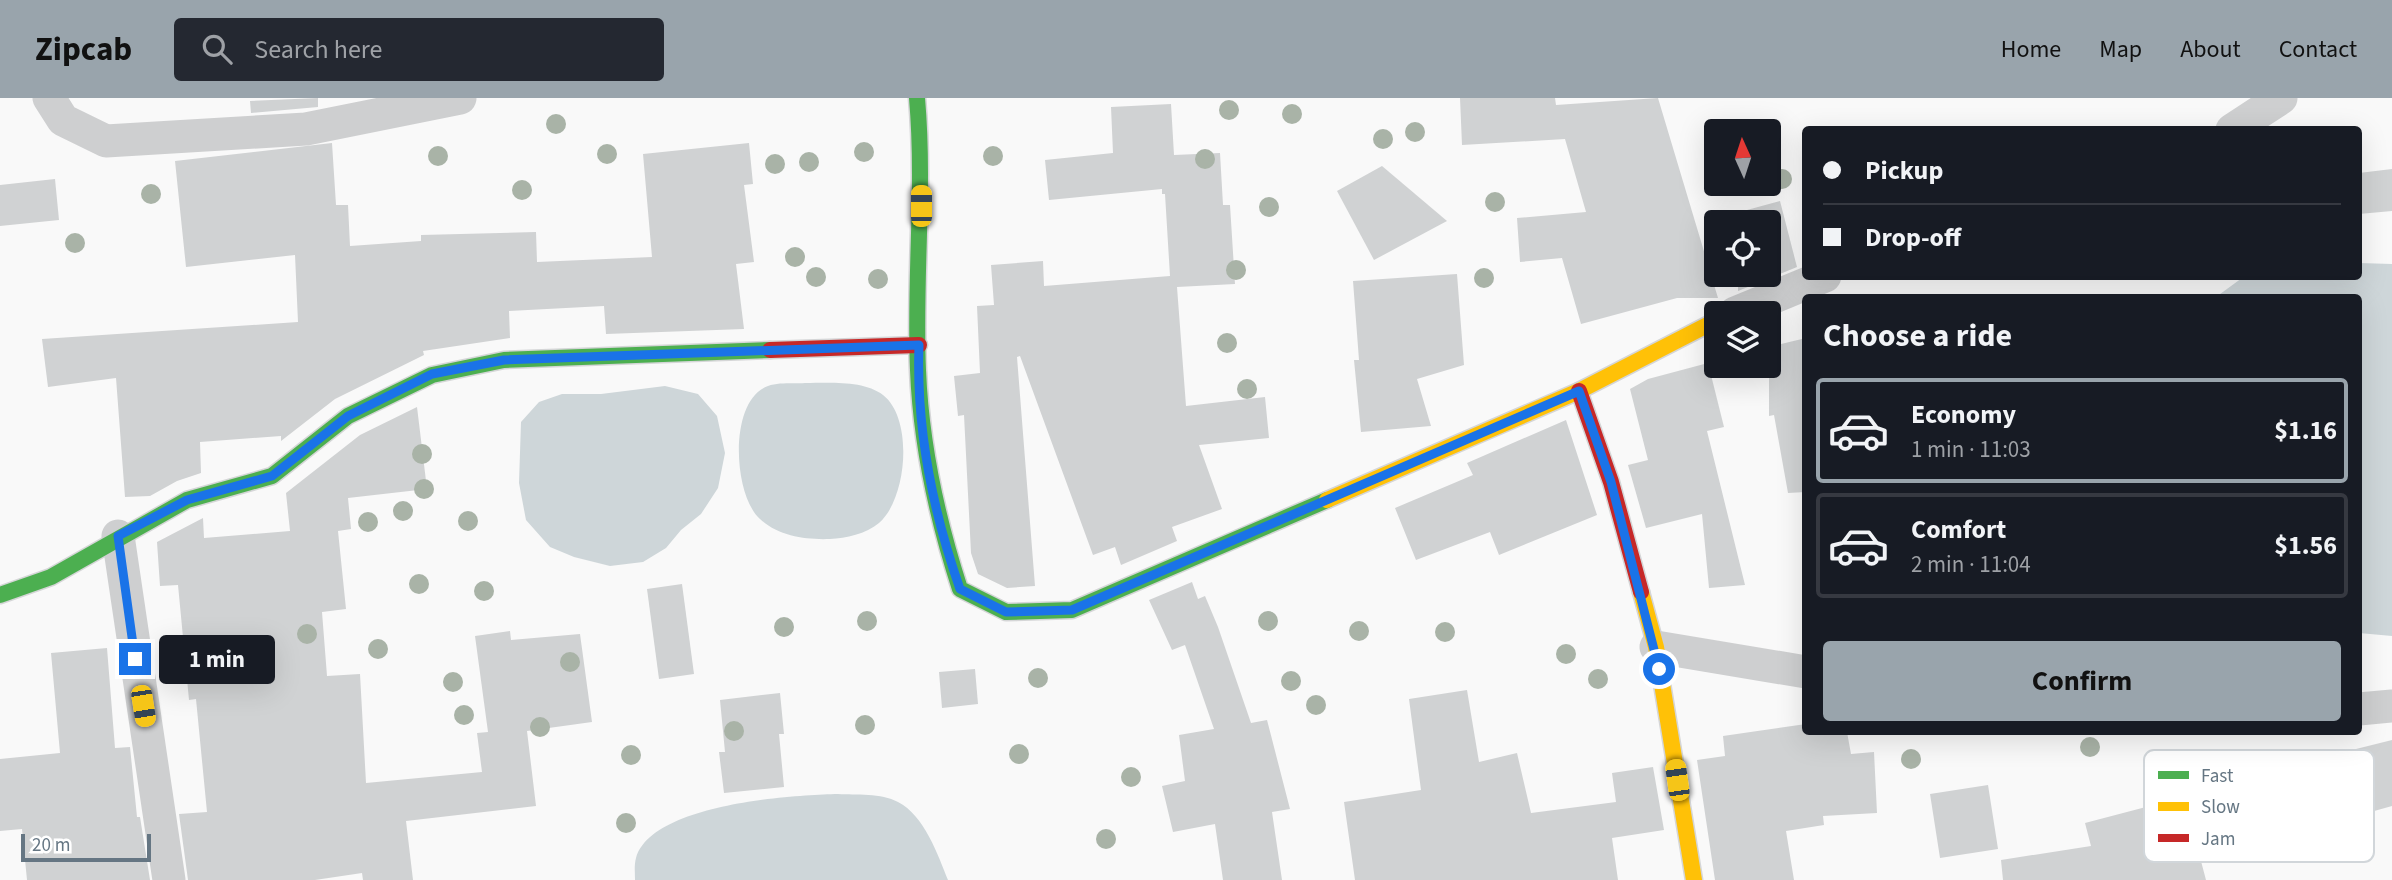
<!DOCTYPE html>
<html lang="en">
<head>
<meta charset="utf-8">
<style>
	body { margin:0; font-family:"Source Sans 3",sans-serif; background:#242831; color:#f1f3f6; height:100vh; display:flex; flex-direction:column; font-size:26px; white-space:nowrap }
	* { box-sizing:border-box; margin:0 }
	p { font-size:23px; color:#9ea1a6 }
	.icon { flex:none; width:38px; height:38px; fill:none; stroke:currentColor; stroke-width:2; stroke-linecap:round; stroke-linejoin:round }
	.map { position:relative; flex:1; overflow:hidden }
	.drawer { position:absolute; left:1802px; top:196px; width:560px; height:441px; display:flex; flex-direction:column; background:#171b24; border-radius:7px; box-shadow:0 7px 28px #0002 }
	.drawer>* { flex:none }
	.banner { position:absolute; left:1802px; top:28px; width:560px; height:154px; border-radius:7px; box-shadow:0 7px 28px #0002; display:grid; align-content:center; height:154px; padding:0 21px; background:#171b24 }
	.needle { width:46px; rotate:357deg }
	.controls { position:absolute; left:1704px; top:21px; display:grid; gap:14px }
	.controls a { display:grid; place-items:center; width:77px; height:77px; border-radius:7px; background:#171b24; box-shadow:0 7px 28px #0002; font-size:35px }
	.scale { position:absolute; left:21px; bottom:18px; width:130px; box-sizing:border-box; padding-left:7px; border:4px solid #657683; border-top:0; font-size:19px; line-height:24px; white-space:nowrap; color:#657683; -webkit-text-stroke:5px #fff; paint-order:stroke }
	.end { position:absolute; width:32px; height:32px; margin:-16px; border:9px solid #1a73e8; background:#fff; box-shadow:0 0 0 4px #fff }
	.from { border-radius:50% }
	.bubble { position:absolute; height:49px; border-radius:7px; background:#171b24; box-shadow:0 7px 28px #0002; font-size:23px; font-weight:700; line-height:49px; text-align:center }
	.car { position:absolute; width:21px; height:42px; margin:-21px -10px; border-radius:9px; box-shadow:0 0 5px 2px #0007; background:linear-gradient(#f5c518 24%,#345 0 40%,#f5c518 0 76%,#345 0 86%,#f5c518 0) }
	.banner b { display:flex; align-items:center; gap:24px; height:66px; font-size:26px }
	.banner b+b { border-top:2px solid #363941 }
	.banner i { width:18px; height:18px; background:#f1f3f6 }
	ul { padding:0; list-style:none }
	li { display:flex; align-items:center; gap:21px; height:105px; margin:0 14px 10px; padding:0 7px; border:4px solid #363941; border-radius:7px }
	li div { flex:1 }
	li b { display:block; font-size:26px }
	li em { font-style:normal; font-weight:700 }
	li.current { border-color:#99a4ac }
	li>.icon { width:63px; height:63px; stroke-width:1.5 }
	h2 { padding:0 21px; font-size:32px; line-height:84px }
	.button { display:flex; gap:14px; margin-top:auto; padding:14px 21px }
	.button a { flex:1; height:80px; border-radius:7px; background:#99a4ac; color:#111; font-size:28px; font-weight:700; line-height:80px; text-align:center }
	header { display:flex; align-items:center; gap:42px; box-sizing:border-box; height:98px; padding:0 35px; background:#99a4ac; color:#111 }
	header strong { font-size:33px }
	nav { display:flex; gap:38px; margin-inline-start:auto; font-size:24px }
	.search { width:490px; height:63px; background:#242831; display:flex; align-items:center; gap:18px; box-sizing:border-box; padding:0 24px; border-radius:7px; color:#9ea1a6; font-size:26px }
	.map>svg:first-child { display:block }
	.water { fill:#ced6d9 }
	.building { fill:#d0d2d3 }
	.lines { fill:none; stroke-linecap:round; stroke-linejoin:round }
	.fast-casing { stroke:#d5d6d7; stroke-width:19 }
	.slow-casing { stroke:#d5d6d7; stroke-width:19 }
	.jam-casing { stroke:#d5d6d7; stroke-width:19 }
	.street { stroke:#cecfd0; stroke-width:33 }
	.fast { stroke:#4caf50; stroke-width:16 }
	.slow { stroke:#ffc107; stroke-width:16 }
	.jam { stroke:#c62828; stroke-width:16 }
	.tree { fill:#a9b3a7 }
	.route { stroke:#1a73e8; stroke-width:9 }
	.key { fill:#fff; stroke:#d1d6da; stroke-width:2 }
	.key-label { font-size:19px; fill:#657683 }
</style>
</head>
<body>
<header>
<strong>Zipcab</strong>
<div class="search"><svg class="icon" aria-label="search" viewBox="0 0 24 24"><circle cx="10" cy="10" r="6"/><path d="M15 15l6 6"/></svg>Search here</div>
<nav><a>Home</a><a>Map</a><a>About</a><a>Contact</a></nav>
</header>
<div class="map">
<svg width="2392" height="782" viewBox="0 0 2392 782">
	<rect width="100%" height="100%" fill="#f9f9f9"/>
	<g class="water">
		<polygon points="2359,165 2392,166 2392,538 2359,535 2359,200 2216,199 2242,180 2254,179 2359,178"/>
		<path d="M805,285c23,0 59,-3 78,12 31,24 24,104 -4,128 -13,11 -33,15 -49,16 -24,1 -52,-3 -70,-20 -27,-24 -32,-119 8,-133 11,-4 26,-2 37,-3z"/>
		<polygon points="665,288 698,296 717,318 725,355 718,390 701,416 681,432 666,450 643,464 610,468 574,459 550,449 526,422 519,385 521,324 539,304 562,296 601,296"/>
		<path d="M838,696c18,1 43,-1 60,8 26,13 40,53 50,78h-313c0,-7 -1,-15 1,-22 16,-54 155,-63 202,-64z"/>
	</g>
	<g class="building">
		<polygon points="318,0 318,9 251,15 250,3"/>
		<polygon points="1460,0 1555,0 1556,7 1658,0 1718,200 1677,200 1581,226 1562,160 1520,164 1517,120 1586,114 1565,41 1462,47"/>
		<polygon points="1171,6 1174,57 1220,55 1223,107 1230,107 1235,186 1177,189 1186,308 1265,299 1269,340 1199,347 1222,411 1172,429 1177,443 1121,467 1115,449 1093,457 1020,258 1017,259 1035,488 1007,490 978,476 971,455 964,317 958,318 954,278 980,275 977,208 994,207 991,167 1043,163 1044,188 1170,178 1165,96 1162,96 1162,91 1049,102 1045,62 1113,55 1111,9"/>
		<polygon points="332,45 336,107 348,107 350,148 421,143 421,137 536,134 537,164 652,159 643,56 749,45 753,86 744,87 754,164 736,166 744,231 606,236 604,208 509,213 510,240 423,253 424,257 335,301 281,343 281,338 200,344 201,375 177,383 150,398 125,399 116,280 48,289 42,241 298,224 295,157 186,169 175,63"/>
		<polygon points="1382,68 1447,123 1374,162 1337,93"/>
		<polygon points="2392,71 2392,113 2359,116 2359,75"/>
		<polygon points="55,81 59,122 0,128 0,87"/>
		<polygon points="1780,103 1797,169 1738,193 1738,177 1769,177 1769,124 1736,124 1736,115"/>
		<polygon points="1457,176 1464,267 1417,281 1431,328 1361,334 1354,262 1359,262 1353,183"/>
		<polygon points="1806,240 1806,394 1788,395 1774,317 1769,318 1769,249"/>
		<polygon points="1708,265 1724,329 1707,333 1745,487 1709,490 1702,416 1646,430 1628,367 1648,362 1630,291 1648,281"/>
		<polygon points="417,309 427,391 348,400 351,431 338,433 346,511 322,514 327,578 360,576 366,685 482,674 477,635 488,634 475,538 510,533 511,542 580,536 592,624 527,633 536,708 406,723 413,782 363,782 362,775 315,782 188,782 179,716 207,714 196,601 189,602 178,487 160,488 157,444 203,420 204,440 290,433 286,395 360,337"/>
		<polygon points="1566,322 1597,417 1499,457 1490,434 1416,462 1395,410 1473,377 1467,365"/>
		<polygon points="1192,484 1198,501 1205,498 1218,529 1251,625 1267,622 1290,711 1272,714 1282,782 1223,782 1215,726 1173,734 1162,688 1185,683 1179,637 1214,631 1185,547 1172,552 1149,502"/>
		<polygon points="682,486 694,576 659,581 647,491"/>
		<polygon points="107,550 115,650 130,649 137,719 140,719 150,782 27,782 22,731 0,733 0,661 60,655 51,555"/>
		<polygon points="975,571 978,606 942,610 939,574"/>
		<polygon points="1467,592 1479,664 1517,655 1531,715 1616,704 1612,675 1653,669 1664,732 1612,740 1618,782 1355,782 1344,704 1421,692 1409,601"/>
		<polygon points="780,595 784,636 779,636 784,689 724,695 719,654 725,654 720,602"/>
		<polygon points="1806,626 1806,634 1847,634 1851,656 1874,654 1877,715 1823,718 1824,727 1786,733 1794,782 1715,782 1697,662 1725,658 1723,638"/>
		<polygon points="2392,642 2392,708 2360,717 2344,654"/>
		<polygon points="1988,687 1998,751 1940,760 1930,696"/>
		<polygon points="2184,699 2206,782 2003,782 2001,762 2091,748 2085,725"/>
	</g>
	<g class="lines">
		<g class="fast-casing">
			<g id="fast">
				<path d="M917,0c8,91 -3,181 1,272 3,75 19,148 42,219l46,23 66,-2 255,-110"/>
				<polyline points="0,497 51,479 187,402 272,378 348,318 432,277 504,262 770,252"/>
			</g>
		</g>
		<g class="slow-casing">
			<g id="slow">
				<polyline points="1327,402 1579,293 1717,222"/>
				<polyline points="1641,494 1656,549 1694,782"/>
			</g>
		</g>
		<g class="jam-casing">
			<g id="jam">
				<polyline points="770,252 919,247"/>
				<polyline points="1579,293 1611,384 1641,494"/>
			</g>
		</g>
		<g class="street">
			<polyline points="49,0 63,22 106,43 306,31 460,0"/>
			<polyline points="2232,32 2281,0"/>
			<polyline points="1735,215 1825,178"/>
			<polyline points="118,438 169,782"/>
			<polyline points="1656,549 1806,574"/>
			<polyline points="2359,611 2392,608"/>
		</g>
		<use href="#fast" class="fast"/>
		<use href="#slow" class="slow"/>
		<use href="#jam" class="jam"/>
	</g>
	<g class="tree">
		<circle cx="1229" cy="12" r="10"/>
		<circle cx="1292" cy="16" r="10"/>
		<circle cx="556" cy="26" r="10"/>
		<circle cx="1415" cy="34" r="10"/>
		<circle cx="1383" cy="41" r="10"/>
		<circle cx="864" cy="54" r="10"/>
		<circle cx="607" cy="56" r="10"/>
		<circle cx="438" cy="58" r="10"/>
		<circle cx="993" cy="58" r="10"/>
		<circle cx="1205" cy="61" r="10"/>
		<circle cx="809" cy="64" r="10"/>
		<circle cx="775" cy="66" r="10"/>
		<circle cx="1782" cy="81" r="10"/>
		<circle cx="522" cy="92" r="10"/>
		<circle cx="151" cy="96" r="10"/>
		<circle cx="1495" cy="104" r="10"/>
		<circle cx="1269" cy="109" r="10"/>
		<circle cx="75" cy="145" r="10"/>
		<circle cx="795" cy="159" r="10"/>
		<circle cx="1236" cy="172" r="10"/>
		<circle cx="816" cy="179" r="10"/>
		<circle cx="1484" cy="180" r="10"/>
		<circle cx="878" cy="181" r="10"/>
		<circle cx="1227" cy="245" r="10"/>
		<circle cx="1247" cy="291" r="10"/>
		<circle cx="422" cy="356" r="10"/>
		<circle cx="424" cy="391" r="10"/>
		<circle cx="403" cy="413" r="10"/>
		<circle cx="468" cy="423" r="10"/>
		<circle cx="368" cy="424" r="10"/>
		<circle cx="419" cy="486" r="10"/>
		<circle cx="484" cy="493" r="10"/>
		<circle cx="867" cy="523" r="10"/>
		<circle cx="1268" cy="523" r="10"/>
		<circle cx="784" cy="529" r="10"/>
		<circle cx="1359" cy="533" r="10"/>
		<circle cx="1445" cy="534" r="10"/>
		<circle cx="307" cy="536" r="10"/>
		<circle cx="378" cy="551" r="10"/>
		<circle cx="1566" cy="556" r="10"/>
		<circle cx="570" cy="564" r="10"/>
		<circle cx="1038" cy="580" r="10"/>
		<circle cx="1598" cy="581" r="10"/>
		<circle cx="1291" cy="583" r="10"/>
		<circle cx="453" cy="584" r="10"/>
		<circle cx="1316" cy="607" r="10"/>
		<circle cx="464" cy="617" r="10"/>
		<circle cx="865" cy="627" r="10"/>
		<circle cx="540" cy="629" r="10"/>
		<circle cx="734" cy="633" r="10"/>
		<circle cx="2090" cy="649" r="10"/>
		<circle cx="1019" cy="656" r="10"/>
		<circle cx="631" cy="657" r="10"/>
		<circle cx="1911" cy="661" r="10"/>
		<circle cx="1131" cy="679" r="10"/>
		<circle cx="626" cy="725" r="10"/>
		<circle cx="1106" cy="741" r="10"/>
	</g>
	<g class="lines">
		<path class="route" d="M135,561l-17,-123 69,-36 85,-24 76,-60 84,-42 72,-14 415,-15c-3,83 14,167 41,244l46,23 66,-2 507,-219 32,91 48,187"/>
	</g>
	<rect x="2144" y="652" width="230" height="112" rx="10" class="key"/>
	<rect x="2158" y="673" width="31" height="8" fill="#4caf50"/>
	<rect x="2158" y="704" width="31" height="9" fill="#ffc107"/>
	<rect x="2158" y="736" width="31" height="8" fill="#c62828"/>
	<g class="key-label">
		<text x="2201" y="684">Fast</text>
		<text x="2201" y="715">Slow</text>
		<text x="2201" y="747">Jam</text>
	</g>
</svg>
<div class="controls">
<a><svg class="needle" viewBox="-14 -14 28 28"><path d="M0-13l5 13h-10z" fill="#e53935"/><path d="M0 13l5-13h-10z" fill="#9ea1a6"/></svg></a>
<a><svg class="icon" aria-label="locate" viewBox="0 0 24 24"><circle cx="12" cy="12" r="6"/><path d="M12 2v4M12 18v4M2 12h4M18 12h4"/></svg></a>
<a><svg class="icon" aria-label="layers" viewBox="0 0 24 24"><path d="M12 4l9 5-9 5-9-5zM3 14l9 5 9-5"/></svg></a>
</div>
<div class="scale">20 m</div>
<i class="end from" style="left:1659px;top:571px"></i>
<i class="end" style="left:135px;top:561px"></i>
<div class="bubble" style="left:159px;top:537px;width:116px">1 min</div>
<i class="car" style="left:921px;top:108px;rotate:0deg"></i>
<i class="car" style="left:143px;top:608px;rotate:171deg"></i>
<i class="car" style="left:1677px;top:682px;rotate:352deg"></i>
<div class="banner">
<b><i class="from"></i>Pickup</b>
<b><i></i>Drop-off</b>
</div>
<section class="drawer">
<h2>Choose a ride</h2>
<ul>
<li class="current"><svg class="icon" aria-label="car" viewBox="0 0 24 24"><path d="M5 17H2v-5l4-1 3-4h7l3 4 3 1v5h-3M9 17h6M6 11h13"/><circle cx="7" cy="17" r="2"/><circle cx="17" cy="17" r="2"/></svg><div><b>Economy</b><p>1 min · 11:03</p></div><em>$1.16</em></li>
<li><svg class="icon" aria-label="car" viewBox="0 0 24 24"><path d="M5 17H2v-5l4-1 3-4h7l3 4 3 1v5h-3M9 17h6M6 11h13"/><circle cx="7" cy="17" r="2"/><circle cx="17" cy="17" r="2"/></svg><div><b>Comfort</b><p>2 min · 11:04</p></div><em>$1.56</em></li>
</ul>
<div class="button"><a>Confirm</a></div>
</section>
</div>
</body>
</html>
